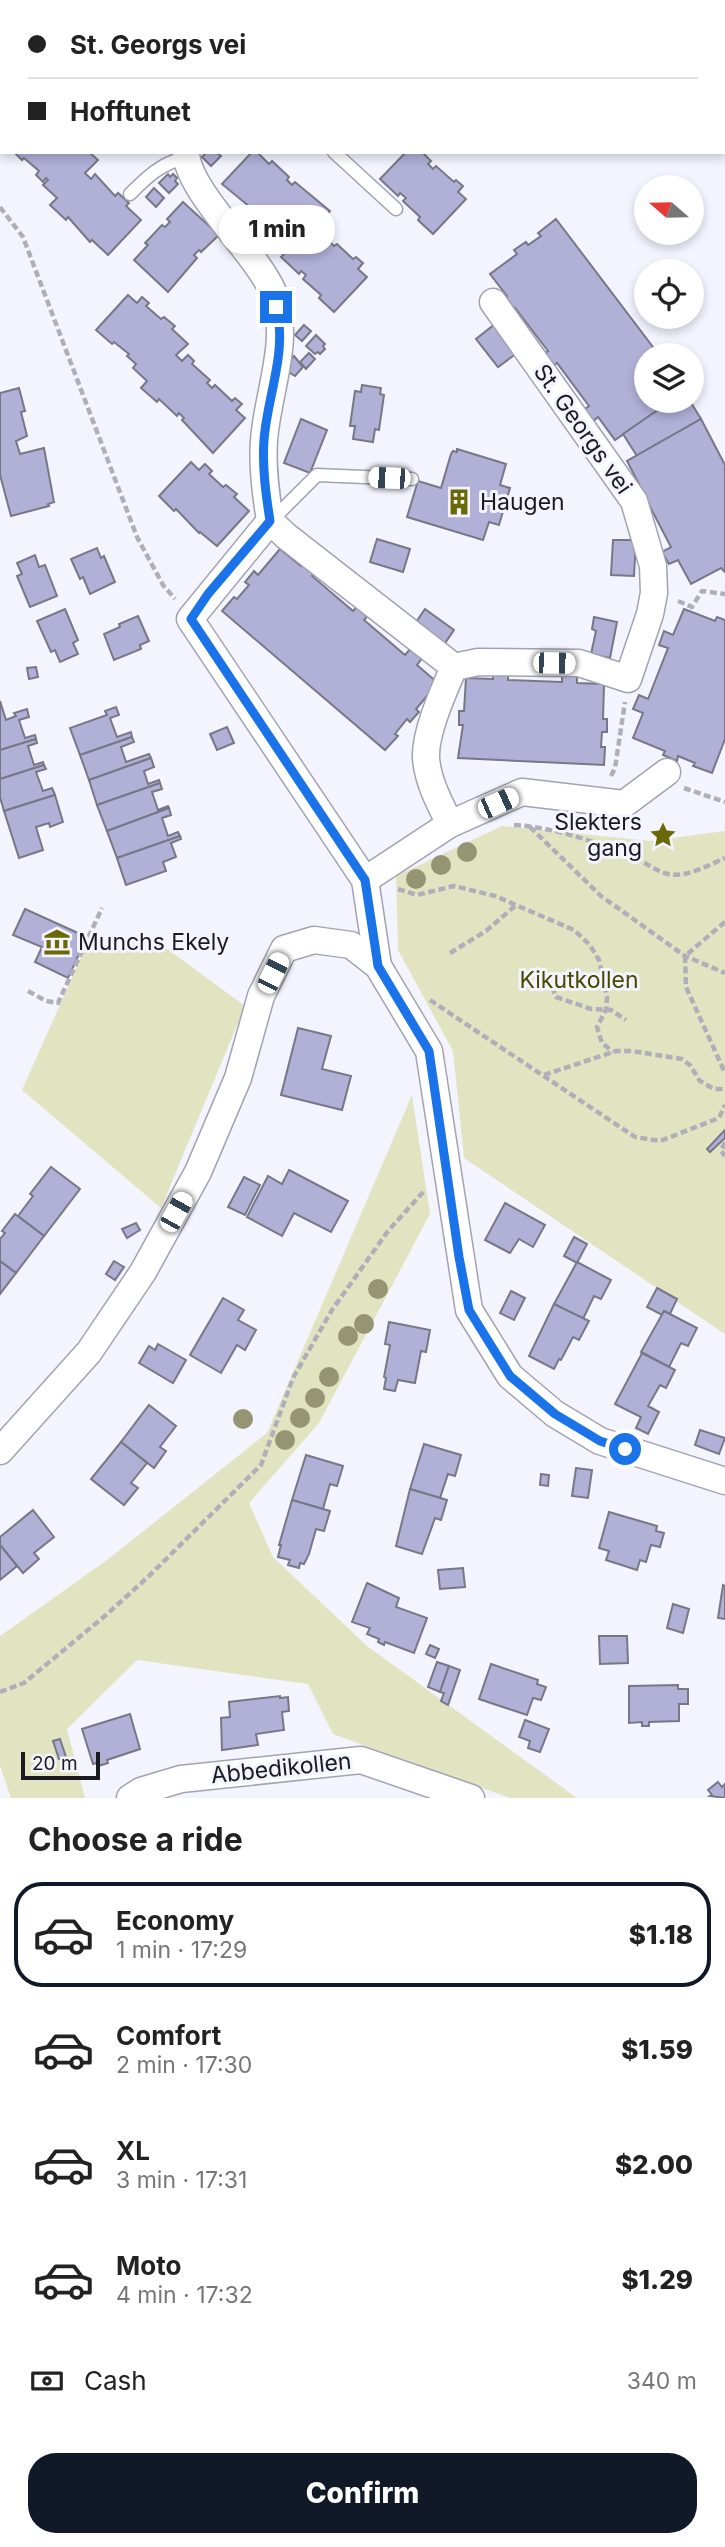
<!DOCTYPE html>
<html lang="en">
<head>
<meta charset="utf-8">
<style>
	body { margin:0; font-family:Inter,sans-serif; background:#f2f2f2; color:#222; height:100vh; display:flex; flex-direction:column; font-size:26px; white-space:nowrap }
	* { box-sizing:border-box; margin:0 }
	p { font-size:23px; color:#767676 }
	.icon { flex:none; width:38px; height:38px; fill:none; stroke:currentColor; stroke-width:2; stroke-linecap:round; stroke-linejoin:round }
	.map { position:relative; height:1798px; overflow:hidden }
	.sheet { display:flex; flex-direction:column; background:#fff; flex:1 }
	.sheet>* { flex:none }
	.hud { position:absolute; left:0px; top:0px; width:726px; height:154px; box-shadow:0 4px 10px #0003; display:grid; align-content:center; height:154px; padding:0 28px; background:#fff }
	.needle { width:46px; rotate:290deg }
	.tools { position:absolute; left:634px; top:175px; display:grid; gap:14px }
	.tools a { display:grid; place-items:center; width:70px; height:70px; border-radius:50%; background:#fff; box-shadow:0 4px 10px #0003; font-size:35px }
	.scale { position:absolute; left:21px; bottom:18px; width:79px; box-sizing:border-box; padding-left:7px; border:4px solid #1b1a21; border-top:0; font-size:19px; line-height:24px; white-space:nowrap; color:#1b1a21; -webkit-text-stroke:5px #f4f4ff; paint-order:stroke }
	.end { position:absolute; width:32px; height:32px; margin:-16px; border:9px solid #1a73e8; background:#fff; box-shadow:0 0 0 4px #fff }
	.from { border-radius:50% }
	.bubble { position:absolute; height:49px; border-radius:24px; background:#fff; box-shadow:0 4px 10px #0003; font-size:23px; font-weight:800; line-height:49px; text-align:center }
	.car { position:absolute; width:21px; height:42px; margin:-21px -10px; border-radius:9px; box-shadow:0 0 5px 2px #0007; background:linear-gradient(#fff 24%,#345 0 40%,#fff 0 76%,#345 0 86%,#fff 0) }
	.hud b { display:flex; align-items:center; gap:24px; height:66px; font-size:26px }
	.hud b+b { border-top:2px solid #e0e0e0 }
	.hud i { width:18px; height:18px; background:#222 }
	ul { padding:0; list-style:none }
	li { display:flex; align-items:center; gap:21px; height:105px; margin:0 14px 10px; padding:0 14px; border:4px solid transparent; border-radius:28px }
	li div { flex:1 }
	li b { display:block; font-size:26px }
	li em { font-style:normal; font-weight:800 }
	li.current { border-color:#111827 }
	li>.icon { width:63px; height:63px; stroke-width:1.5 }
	h2 { padding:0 28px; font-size:32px; line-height:84px }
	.pay { display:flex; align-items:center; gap:18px; height:77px; padding:0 28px; font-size:26px }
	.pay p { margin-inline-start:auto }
	.button { display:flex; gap:14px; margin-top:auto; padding:14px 28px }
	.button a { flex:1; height:80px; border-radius:28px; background:#111827; color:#fff; font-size:28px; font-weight:800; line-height:80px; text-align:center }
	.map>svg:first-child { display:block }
	.green { fill:#e2e3c0 }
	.building { fill:#b1b0d7; stroke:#787787; stroke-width:2 }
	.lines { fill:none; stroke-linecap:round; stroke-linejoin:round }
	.service-casing { stroke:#a2a2b3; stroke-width:15 }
	.minor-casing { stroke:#a2a2b3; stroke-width:29 }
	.path { stroke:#b0afb9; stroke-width:4.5; stroke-dasharray:7 3.5; stroke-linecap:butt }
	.service { stroke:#fff; stroke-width:12 }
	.minor { stroke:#fff; stroke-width:26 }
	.tree { fill:#969573 }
	.route { stroke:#1a73e8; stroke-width:9 }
	.labels { text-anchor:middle; stroke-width:6; stroke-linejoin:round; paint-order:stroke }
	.street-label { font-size:23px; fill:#1b1a21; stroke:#f4f4ff }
	.poi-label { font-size:23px; fill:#1b1a21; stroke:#f4f4ff; text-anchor:start }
	.park-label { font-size:23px; fill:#494800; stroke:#f4f4ff }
</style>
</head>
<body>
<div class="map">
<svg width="725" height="1798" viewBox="0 0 725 1798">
	<rect width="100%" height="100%" fill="#f4f4ff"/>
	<g class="green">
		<polygon points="502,826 650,841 725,831 725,1334 464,1158 453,1051 398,950 396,876"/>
		<polygon points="92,933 159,943 245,1006 161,1208 22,1090"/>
		<polygon points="412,1095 430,1214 319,1423 249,1503 273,1557 367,1646 577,1798 510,1798 333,1734 308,1684 137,1660 67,1729 85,1798 11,1798 0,1766 0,1636 107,1560 267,1433"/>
	</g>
	<g class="building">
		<polygon points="141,0 216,0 218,2 143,2"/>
		<polygon points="0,32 2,34 0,68"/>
		<polygon points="14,152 89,152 98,160 85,173 91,179 95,174 115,196 118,193 129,203 126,206 141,220 108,255 92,240 90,242 68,217 66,220 50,205 57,198 43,185 48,180 46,178 43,182 36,175 39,171 24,158 22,160"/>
		<polygon points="207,152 216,152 221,156 211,166 202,157"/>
		<polygon points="252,152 257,152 269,164 272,161 289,177 287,180 292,185 295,182 330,211 317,225 314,222 294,242 288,237 283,243 277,237 279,234 262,218 265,214 259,209 256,212 222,184"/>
		<polygon points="406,152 422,152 431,161 428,164 433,169 436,166 454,182 456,180 463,186 458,192 466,199 433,234 418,220 420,217 403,201 406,198 400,193 398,196 380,179"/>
		<polygon points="168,174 170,177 173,174 177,178 175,181 178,184 169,193 159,183"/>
		<polygon points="154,188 164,198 156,207 146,197"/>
		<polygon points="183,202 219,235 201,252 199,250 194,255 197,258 168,292 134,260 148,245 145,243 162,225 165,227 170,222 167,219"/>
		<polygon points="556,219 659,355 646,355 646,401 671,401 615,440 598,417 590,424 581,412 589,406 557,363 549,369 540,358 548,351 515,308 507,314 499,303 507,296 490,274 517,254 514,250 526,242 528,245 541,236 538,233"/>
		<polygon points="314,222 331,239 329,241 334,246 337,244 353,259 356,257 363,263 358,269 367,277 334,312 319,298 321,295 303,279 306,275 301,271 299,274 281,257"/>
		<polygon points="128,295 137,303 142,297 149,303 146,306 161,319 164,317 175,326 172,329 188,344 176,355 182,361 188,355 194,361 192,364 210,380 207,383 212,388 215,385 232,401 235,398 242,404 236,410 245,418 213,453 182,420 184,418 179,413 177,416 159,399 157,402 141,388 147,381 133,368 136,364 127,356 129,354 114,342 112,344 96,330"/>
		<polygon points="495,324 517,353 498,367 476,339"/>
		<polygon points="304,325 311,331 302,341 295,335"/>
		<polygon points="316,335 325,344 323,346 325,349 320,354 318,352 315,354 306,346"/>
		<polygon points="309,353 315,359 306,369 300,362"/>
		<polygon points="294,356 303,367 295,376 285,370 285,365"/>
		<polygon points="362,385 381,388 380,394 384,395 379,430 375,429 373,442 353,439 355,426 350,426 355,391 361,392"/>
		<polygon points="19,388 25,411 21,412 27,436 16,441 20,454 44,448 54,502 48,504 49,506 11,516 0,475 0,393"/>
		<polygon points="671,401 690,401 701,419 637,456 623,434"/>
		<polygon points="301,419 327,430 310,473 284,463"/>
		<polygon points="701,419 725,465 725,572 721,568 691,584 678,560 669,564 662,552 671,547 646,499 630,491 640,486 627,461"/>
		<polygon points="457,449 506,464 500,485 510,488 499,525 489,522 483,540 407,517 418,481 441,488 451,454 453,451 457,452"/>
		<polygon points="191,462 199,470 205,464 212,471 209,474 223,487 226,485 237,494 234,497 249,511 217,546 200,532 199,533 176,509 174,511 159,496"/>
		<polygon points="377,539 410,549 403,572 370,562"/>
		<polygon points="613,540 636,540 634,576 611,575"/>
		<polygon points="97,548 101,558 104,556 115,582 90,594 83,577 80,579 71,559"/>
		<polygon points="280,549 301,566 308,558 319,568 312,576 353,611 360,603 371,612 364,620 405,655 412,647 423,657 417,665 438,683 416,709 419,712 410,722 407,719 395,734 398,736 385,750 222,611 234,597 237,599 249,585 245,582 254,571 258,575"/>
		<polygon points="35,555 39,567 45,565 57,596 30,607 17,576 22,574 17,563"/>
		<polygon points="65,609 78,640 73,643 78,654 60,662 55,650 51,652 37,621"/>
		<polygon points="425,609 454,630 441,649 412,628"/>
		<polygon points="684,609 715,621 717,617 725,620 725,739 712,773 693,766 695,763 678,756 677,761 663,755 665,751 633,738 643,713 633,709 639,695 648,699 668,648 659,645 664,631 673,635"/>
		<polygon points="138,616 149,641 140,645 141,649 114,660 104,634 120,627 119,624"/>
		<polygon points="594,617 617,622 610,658 591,654 596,631 592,629"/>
		<polygon points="36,667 38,677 29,679 27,668"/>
		<polygon points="493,668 508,669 508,680 562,682 562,672 577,672 577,683 604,684 603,719 607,719 607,732 602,732 601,747 605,747 604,765 458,758 463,725 459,725 459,711 464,711 466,678 493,679"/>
		<polygon points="0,701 6,720 16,716 14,713 27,709 29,717 19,720 25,738 35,735 36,739 0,750"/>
		<polygon points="116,707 119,715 110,718 117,737 131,732 132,737 80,755 70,728 107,715 105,711"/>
		<polygon points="227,727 234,743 217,750 210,734"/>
		<polygon points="132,737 134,742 121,747 126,762 149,754 151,758 89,780 80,755"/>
		<polygon points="36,739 37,743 28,746 34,765 43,762 44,765 0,779 0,750"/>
		<polygon points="151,758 154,767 144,771 148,784 159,780 160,783 97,805 89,780"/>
		<polygon points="44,765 46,769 36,772 43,791 52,788 55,795 4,811 0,797 0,779"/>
		<polygon points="160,783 162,789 152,792 158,810 168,806 169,808 107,831 97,805"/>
		<polygon points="55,795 63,822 50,827 49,823 36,827 43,850 19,858 4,811"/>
		<polygon points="169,808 171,815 162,818 168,836 178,832 180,836 117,858 107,831"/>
		<polygon points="180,836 181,839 171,843 176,857 163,862 166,871 126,885 117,858"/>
		<polygon points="25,909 87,937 68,978 35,962 42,947 13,935"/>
		<polygon points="298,1028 331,1036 322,1069 351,1076 342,1110 281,1095"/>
		<polygon points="725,1130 725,1138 710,1152 707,1149"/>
		<polygon points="51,1167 80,1189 44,1236 18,1216 33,1196 30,1194"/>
		<polygon points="289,1170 348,1201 331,1232 294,1213 282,1236 247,1217 268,1176 282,1184"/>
		<polygon points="244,1177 260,1185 245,1215 228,1207"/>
		<polygon points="505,1203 545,1225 533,1247 519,1239 510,1253 485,1240"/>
		<polygon points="15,1214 44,1236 16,1273 0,1261 0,1239 5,1233 2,1231"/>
		<polygon points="136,1223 140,1230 127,1238 122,1229"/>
		<polygon points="574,1237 587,1244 577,1263 564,1256"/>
		<polygon points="0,1261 16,1273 0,1294"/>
		<polygon points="114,1261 124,1267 115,1280 106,1274"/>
		<polygon points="577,1262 611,1280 601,1299 594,1296 583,1319 554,1304"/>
		<polygon points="657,1288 677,1299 670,1314 664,1311 662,1315 647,1307"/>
		<polygon points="511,1291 525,1298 514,1320 500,1313"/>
		<polygon points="223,1298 244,1310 238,1320 256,1330 245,1350 237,1345 221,1373 190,1355"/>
		<polygon points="554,1304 589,1321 579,1340 573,1337 561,1360 559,1359 554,1369 529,1356"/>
		<polygon points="664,1311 697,1328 688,1346 681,1343 669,1367 641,1352"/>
		<polygon points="389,1322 430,1330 426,1352 421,1351 415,1383 398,1380 395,1391 384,1389 386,1378 384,1377 390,1345 385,1344"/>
		<polygon points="158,1344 186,1360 173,1383 139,1363 149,1346 155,1350"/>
		<polygon points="642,1353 675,1370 666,1388 660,1385 648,1406 659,1412 648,1434 636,1428 641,1417 615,1404"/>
		<polygon points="149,1405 176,1426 160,1447 166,1451 154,1468 121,1442"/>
		<polygon points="700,1430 725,1438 719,1454 695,1445"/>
		<polygon points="121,1442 147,1463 131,1483 138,1488 124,1505 91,1479"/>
		<polygon points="424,1444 461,1455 455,1476 448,1474 440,1498 410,1489"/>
		<polygon points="306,1455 343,1466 337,1486 330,1484 323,1509 292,1500"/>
		<polygon points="576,1468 592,1470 588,1498 572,1496"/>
		<polygon points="541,1474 549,1475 548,1486 540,1485"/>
		<polygon points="410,1489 447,1500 441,1520 435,1518 422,1554 396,1546"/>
		<polygon points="292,1500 330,1511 324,1531 316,1529 309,1554 304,1564 300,1563 299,1568 288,1565 290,1560 278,1557 281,1545 279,1545"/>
		<polygon points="33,1510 54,1537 34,1553 39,1559 23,1573 0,1545 0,1537"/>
		<polygon points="609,1512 657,1526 656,1531 664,1533 660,1547 651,1545 646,1562 640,1560 637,1570 606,1560 609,1551 599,1548"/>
		<polygon points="0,1545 17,1566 0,1580"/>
		<polygon points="463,1568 465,1587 440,1589 438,1570"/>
		<polygon points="367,1583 399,1598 396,1607 427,1618 414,1653 385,1642 384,1645 378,1642 379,1639 367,1634 370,1628 352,1622"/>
		<polygon points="723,1585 725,1586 725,1619 718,1618"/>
		<polygon points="673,1604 689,1609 683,1633 667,1628"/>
		<polygon points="599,1636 627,1636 628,1663 600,1664"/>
		<polygon points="430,1645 439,1649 435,1658 426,1654"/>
		<polygon points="437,1662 449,1666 440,1692 428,1687"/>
		<polygon points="491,1664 538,1680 537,1684 546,1687 541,1700 533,1698 527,1715 479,1699"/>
		<polygon points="449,1666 460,1670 448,1705 441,1701 444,1693 440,1692"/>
		<polygon points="678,1685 678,1689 688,1689 688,1704 679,1704 679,1721 649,1722 649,1726 642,1726 642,1722 629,1723 629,1686"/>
		<polygon points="280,1696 280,1698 288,1697 289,1711 282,1712 284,1730 256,1734 258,1745 222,1750 221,1718 230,1717 229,1702"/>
		<polygon points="130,1714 140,1749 107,1760 108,1763 98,1766 97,1763 93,1764 82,1729"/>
		<polygon points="525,1720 549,1729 540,1752 528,1748 530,1741 519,1737"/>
		<polygon points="60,1739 66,1757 59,1759 53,1741"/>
		<polygon points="718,1782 722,1787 725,1784 725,1798 710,1796 712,1795 708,1790"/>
	</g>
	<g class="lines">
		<g class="service-casing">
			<g id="service">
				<polyline points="714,2 714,0"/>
				<polyline points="334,152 396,209"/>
				<path d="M130,194c16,-16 32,-32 56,-36"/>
				<polyline points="271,521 317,475 412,479"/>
			</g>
		</g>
		<g class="minor-casing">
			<g id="minor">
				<polyline points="101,0 103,2"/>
				<path d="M186,152c1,39 70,100 87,140 19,47 -6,101 -9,149 -2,26 2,54 6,80l-80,98 175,261 13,86 51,85 40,259 41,66 45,38 45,27 125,40"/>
				<polyline points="270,521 286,536 454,667"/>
				<path d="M450,824c-10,-20 -23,-44 -24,-67 -1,-25 18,-67 28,-90l24,-5 101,1 49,16 22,-65 4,-21 -1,-27 -19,-65 -141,-199"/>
				<polyline points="365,880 450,824 522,792 624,804 667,772"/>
				<polyline points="0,1451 89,1352 143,1272 198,1172 238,1078 261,996 284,949 314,940 351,945 378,966"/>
				<polyline points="130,1798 141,1791 181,1779 361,1760 471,1798"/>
			</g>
		</g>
		<g class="path">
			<polyline points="300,0 303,2"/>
			<polyline points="724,148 725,148"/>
			<polyline points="0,207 23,237 137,537 163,585 175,599"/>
			<polyline points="678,601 692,607 702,591 725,594"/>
			<polyline points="611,776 615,768 625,702"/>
			<polyline points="684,788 725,802"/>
			<path d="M514,825c38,2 79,16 115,30 13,5 26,16 39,19 18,4 41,-9 57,-16"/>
			<polyline points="530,827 601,896 685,956 725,973"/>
			<polyline points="398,889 417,895 454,886 495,896 574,930 590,945 599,960 607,997 606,1010 597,1027 602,1043 613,1052"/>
			<polyline points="725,922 685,956 686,987 725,1073"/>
			<polyline points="450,953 486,931 515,906"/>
			<polyline points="552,987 556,997 591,1009 611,1010 626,1020"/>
			<polyline points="28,991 46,1001 58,1003 102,908"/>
			<polyline points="430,1000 635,1137 660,1141 719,1118 725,1105"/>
			<polyline points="544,1075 616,1051 632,1051 682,1059 690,1065 700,1081 714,1089 725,1089"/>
			<polyline points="725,1142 721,1151 725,1156"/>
			<polyline points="0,1692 24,1683 106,1615 148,1577 261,1465 293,1378 332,1310 388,1231 425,1190"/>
		</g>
		<use href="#service" class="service"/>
		<use href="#minor" class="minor"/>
	</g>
	<g class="tree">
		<circle cx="467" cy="852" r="10"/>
		<circle cx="441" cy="865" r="10"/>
		<circle cx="416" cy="879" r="10"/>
		<circle cx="378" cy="1289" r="10"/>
		<circle cx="364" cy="1324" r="10"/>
		<circle cx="348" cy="1336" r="10"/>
		<circle cx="329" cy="1377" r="10"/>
		<circle cx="315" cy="1398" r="10"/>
		<circle cx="300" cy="1418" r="10"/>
		<circle cx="243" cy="1419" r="10"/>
		<circle cx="285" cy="1440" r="10"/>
	</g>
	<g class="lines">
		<path class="route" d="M276,307c12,44 -9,90 -12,133 -2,27 2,55 6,81l-62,73 -17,25 174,261 13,86 51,85 30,206 10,53 41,66 45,38 45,27 25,8"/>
	</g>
	<defs>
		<g id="building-bare" transform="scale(2.1)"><path d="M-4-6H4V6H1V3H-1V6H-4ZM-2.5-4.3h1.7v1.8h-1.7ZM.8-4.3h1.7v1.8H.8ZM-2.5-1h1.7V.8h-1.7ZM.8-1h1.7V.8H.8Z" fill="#696905" stroke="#f4f4ff" stroke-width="2.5" paint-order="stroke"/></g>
		<g id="sight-bare" transform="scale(2.1)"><path d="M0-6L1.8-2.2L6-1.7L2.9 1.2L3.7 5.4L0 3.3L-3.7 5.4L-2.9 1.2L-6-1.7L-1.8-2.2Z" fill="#696905" stroke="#f4f4ff" stroke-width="2.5" paint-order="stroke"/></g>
		<g id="museum-bare" transform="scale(2.1)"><path d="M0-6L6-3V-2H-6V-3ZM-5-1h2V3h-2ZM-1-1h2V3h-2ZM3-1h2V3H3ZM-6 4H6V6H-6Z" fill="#696905" stroke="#f4f4ff" stroke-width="2.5" paint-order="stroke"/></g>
	</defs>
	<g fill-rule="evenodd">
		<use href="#building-bare" x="459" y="502"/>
		<use href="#sight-bare" x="663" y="835"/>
		<use href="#museum-bare" x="57" y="942"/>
	</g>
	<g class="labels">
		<g class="street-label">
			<text transform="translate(583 429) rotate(55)" y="8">St. Georgs vei</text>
			<text transform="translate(281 1768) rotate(-6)" y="8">Abbedikollen</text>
		</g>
		<g class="poi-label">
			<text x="480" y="510">Haugen</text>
			<text x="642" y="830" text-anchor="end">Slekters<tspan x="642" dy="26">gang</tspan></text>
			<text x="78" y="950">Munchs Ekely</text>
		</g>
		<g class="park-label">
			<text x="579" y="988">Kikutkollen</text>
		</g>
	</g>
</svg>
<div class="tools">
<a><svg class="needle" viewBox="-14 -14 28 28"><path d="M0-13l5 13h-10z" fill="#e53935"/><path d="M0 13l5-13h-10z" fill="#767676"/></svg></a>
<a><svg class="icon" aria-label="locate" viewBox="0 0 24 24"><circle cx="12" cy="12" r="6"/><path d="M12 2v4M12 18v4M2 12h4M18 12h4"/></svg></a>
<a><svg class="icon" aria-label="layers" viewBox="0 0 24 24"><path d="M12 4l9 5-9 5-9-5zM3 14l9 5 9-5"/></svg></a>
</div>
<div class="scale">20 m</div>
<i class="end from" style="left:625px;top:1449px"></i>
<i class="end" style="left:276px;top:307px"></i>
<div class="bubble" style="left:219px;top:205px;width:116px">1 min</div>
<i class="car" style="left:389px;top:478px;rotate:272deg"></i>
<i class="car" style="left:554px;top:663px;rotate:91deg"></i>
<i class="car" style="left:498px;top:803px;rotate:66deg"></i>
<i class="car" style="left:273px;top:973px;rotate:26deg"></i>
<i class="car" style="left:176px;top:1212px;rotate:29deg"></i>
<div class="hud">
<b><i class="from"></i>St. Georgs vei</b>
<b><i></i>Hofftunet</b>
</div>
</div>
<section class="sheet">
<h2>Choose a ride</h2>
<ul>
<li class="current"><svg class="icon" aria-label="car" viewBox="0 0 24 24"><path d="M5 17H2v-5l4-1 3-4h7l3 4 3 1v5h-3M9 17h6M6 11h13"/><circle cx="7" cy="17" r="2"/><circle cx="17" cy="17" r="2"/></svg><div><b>Economy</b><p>1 min · 17:29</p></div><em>$1.18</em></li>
<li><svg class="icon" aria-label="car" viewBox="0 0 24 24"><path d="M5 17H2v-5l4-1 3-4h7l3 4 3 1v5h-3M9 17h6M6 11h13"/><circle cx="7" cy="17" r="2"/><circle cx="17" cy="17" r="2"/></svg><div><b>Comfort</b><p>2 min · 17:30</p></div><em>$1.59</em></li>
<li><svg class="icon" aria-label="car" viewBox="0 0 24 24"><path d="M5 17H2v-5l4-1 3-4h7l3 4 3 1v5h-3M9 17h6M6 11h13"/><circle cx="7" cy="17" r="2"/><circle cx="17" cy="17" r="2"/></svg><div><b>XL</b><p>3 min · 17:31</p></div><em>$2.00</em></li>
<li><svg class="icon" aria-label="car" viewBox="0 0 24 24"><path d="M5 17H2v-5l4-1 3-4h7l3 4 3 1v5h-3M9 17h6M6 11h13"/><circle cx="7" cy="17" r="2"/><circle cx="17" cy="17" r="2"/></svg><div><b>Moto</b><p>4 min · 17:32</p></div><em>$1.29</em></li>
</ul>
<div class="pay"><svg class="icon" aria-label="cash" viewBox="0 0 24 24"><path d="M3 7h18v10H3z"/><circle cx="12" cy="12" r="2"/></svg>Cash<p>340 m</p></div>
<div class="button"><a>Confirm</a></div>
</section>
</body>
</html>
